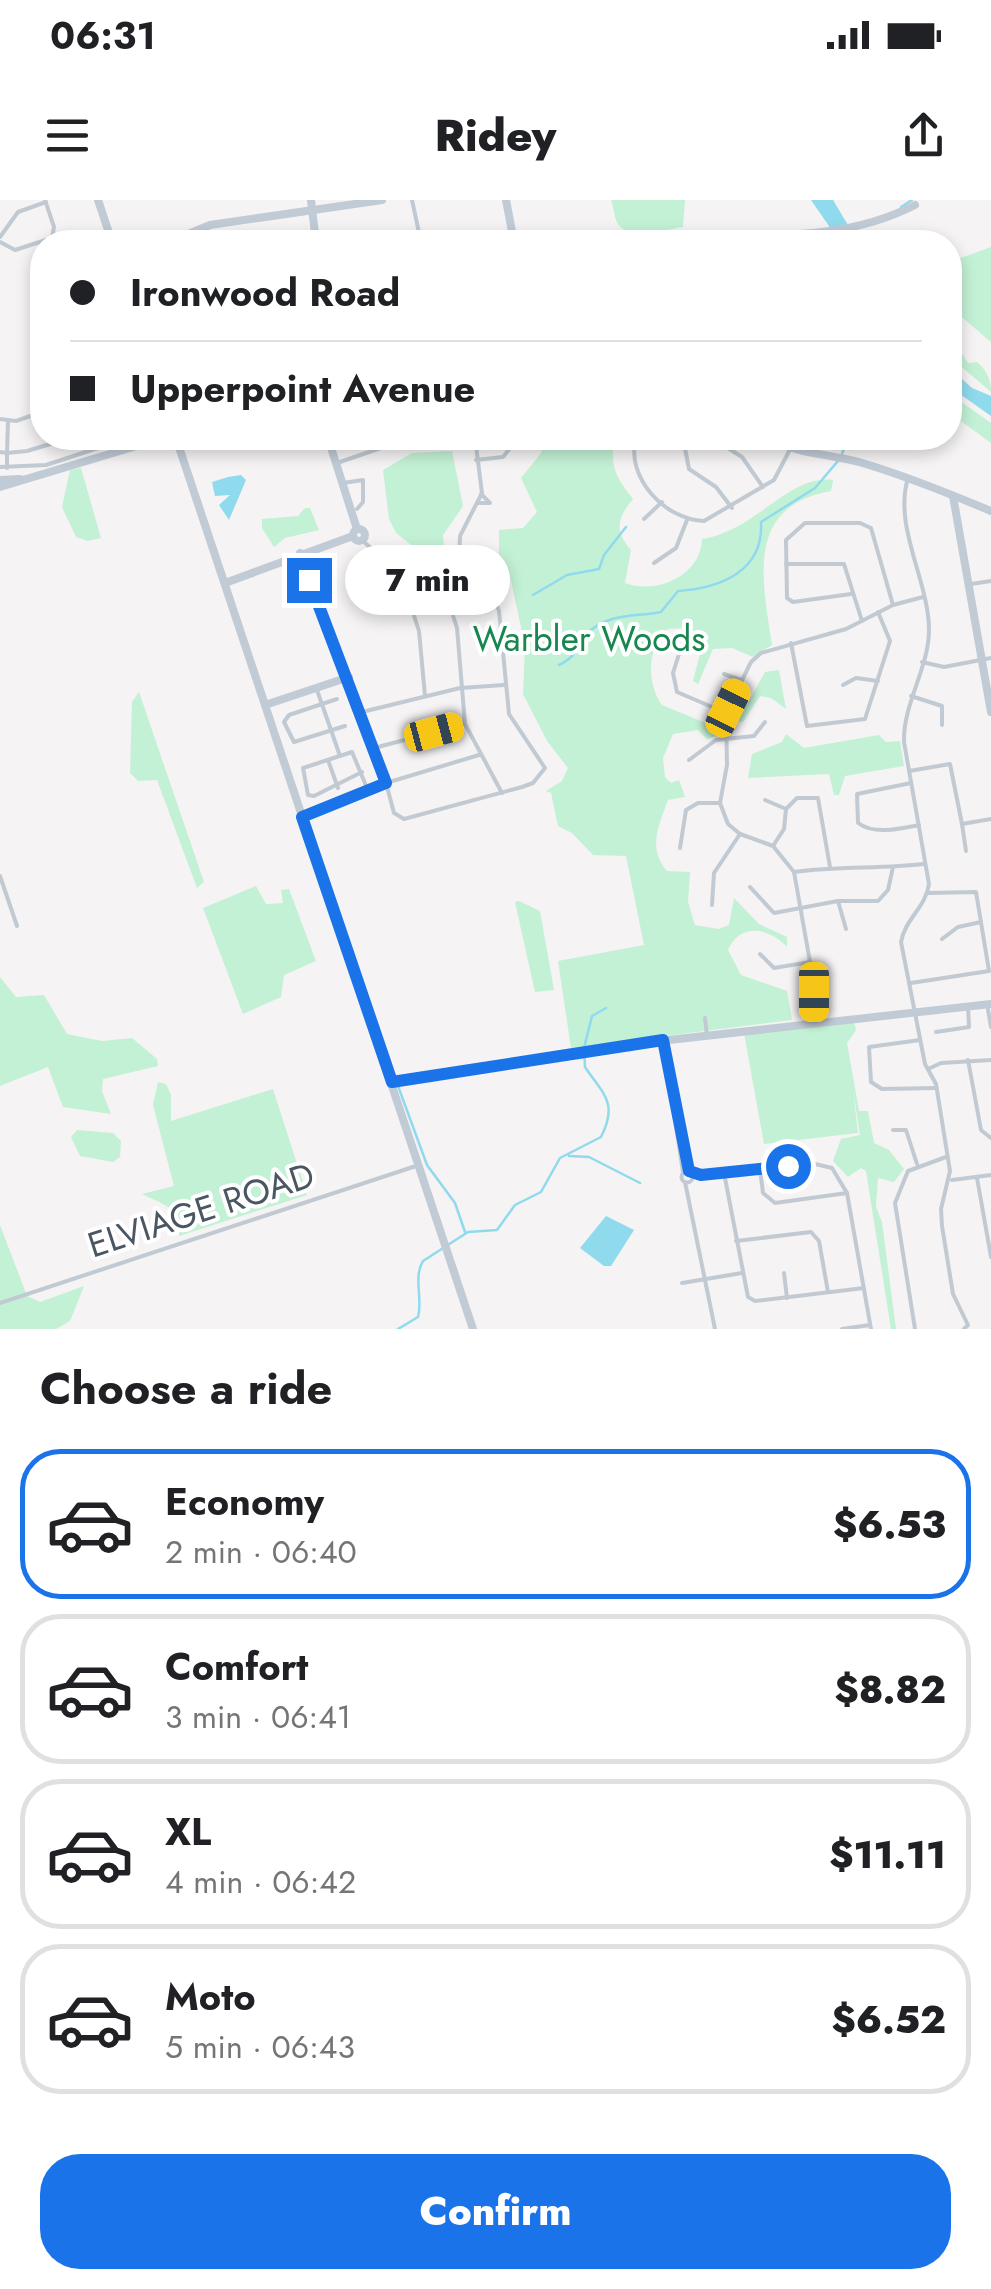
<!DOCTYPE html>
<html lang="en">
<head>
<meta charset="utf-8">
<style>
	body { margin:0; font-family:Jost,sans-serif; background:#f2f2f2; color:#202124; height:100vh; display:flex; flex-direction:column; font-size:38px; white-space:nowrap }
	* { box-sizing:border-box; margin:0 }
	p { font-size:32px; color:#757577 }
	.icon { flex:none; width:55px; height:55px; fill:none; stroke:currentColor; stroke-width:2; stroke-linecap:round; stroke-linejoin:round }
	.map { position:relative; height:1129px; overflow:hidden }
	.side { display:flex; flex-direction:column; background:#fff; flex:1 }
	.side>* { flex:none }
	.banner { position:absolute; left:30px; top:30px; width:932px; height:220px; border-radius:40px; box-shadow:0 5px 15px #0003; display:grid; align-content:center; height:220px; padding:0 40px; background:#fff }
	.end { position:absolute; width:45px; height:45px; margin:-22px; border:12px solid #1a73e8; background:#fff; box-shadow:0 0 0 5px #fff }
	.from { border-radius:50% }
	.bubble { position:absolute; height:70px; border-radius:35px; background:#fff; box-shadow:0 5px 15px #0003; font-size:32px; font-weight:800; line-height:70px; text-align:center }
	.car { position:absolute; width:30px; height:60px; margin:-30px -15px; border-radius:12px; box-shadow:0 0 8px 2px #0007; background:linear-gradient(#f5c518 24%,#345 0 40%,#f5c518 0 76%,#345 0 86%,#f5c518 0) }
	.banner b { display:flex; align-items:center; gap:35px; height:95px; font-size:38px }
	.banner b+b { border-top:2px solid #e0e0e0 }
	.banner i { width:25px; height:25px; background:#202124 }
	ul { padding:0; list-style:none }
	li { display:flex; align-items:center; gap:30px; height:150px; margin:0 20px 15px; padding:0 20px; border:5px solid #e0e0e0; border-radius:40px }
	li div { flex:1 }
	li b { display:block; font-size:38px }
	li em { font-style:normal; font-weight:800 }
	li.selected { border-color:#1a73e8 }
	li>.icon { width:90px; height:90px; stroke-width:1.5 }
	h2 { padding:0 40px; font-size:45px; line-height:120px }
	.action { display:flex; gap:20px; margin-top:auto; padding:20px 40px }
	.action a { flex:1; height:115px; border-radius:40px; background:#1a73e8; color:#fff; font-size:40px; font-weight:800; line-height:115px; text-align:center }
	.status { display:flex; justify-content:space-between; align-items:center; height:70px; padding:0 50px; background:#fff; direction:ltr }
	.status svg { height:28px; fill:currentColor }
	header { display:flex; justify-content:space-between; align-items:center; height:130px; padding:0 40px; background:#fff; font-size:45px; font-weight:800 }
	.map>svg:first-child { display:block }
	.green { fill:#c3f1d5 }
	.water { fill:#90daee }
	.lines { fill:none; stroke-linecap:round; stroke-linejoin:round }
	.stream { stroke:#90daee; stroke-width:2.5 }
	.street { stroke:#c1cad2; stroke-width:4 }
	.secondary { stroke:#c1cbd6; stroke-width:8 }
	.route { stroke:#1a73e8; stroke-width:12 }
	.labels { text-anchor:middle; stroke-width:8; stroke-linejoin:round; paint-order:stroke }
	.park-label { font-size:35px; fill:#17864f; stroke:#fff }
	.street-label { font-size:35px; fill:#4a5661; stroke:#fff }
</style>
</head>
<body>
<div class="status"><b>06:31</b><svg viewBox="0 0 49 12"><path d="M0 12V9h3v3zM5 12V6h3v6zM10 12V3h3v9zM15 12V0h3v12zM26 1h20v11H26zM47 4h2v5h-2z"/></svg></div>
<header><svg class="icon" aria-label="menu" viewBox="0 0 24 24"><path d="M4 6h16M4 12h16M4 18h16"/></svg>Ridey<svg class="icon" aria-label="share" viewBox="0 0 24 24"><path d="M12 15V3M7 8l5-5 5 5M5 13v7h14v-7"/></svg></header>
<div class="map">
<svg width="991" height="1129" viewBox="0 0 991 1129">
	<rect width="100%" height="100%" fill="#f5f3f3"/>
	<g class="green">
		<path d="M611,0h74l-2,27c-15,2 -55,14 -65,-3 -4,-6 -4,-17 -7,-24z"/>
		<polygon points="991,47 991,142 950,107 950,62"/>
		<path d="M950,135l18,28 9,-1c10,9 14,17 14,30l-41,-35z"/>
		<polygon points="950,194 991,223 991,243 950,213"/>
		<path d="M546,238h69c-6,28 1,39 18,61 -16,19 -19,31 -2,51l-6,33c31,12 76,-7 77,-44 54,-8 87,-65 131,-59l-2,11c-86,15 -69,88 -59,154l-19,12 -21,-9 -19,1 -15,35 -5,-3 9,-35 -17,-18 -17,1c-21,17 -22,54 -6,76l58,24 -1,6 -12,4 -9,-9 -25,4 -10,24 2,19 6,6 8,-3 6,17 -17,3c-9,25 -21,48 -1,71l23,1 -2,30 7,23 24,4 10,-4 5,-27 25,26 28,13v10c-17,-19 -47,-25 -59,3l13,25 46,16 5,29 -221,28 -13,-87 86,-16 -18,-89 -33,-1 -21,-22 -14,-7 -7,-33 -5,-2 16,-10 6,-13 -21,-27 -24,-47 2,-48 -15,-70 -11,-15v-31l24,-2 14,-16 -16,-34 20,-25z"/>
		<polygon points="452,251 463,306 443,335 445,363 438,366 396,333 389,319 383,270 412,253"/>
		<polygon points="81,268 101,338 88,341 76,337 62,307 70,270"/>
		<polygon points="305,308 310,308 319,330 285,338 274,347 262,328 262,319 298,316"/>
		<polygon points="779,470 786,509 771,498 760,496 743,522 738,521 765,472"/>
		<polygon points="139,492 204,682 197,688 157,580 138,581 130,573 132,502"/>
		<polygon points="786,534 804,548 879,535 886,542 900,541 904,566 845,576 839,595 834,595 829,574 748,578 752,554 782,542"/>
		<polygon points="256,686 266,704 283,703 281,690 289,689 316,761 284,775 281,797 243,814 203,708"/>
		<polygon points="519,701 540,711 554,790 535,792 515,702"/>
		<polygon points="0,777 16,797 44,795 67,834 102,841 132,838 157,859 158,866 103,879 102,891 111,914 63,907 48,867 0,886"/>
		<polygon points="854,821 856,830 847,843 859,911 868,911 874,943 889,950 904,969 894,982 878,978 876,1007 882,1022 896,1129 891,1129 866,971 861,968 848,977 833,961 841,939 860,935 853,890 858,933 764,944 744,833"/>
		<path d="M158,882l8,2 5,11v26l102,-32 34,106 -128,41c4,-28 -17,-32 -37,-42l32,-8 -21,-81z"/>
		<polygon points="77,930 113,933 121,941 120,957 113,962 80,956 71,937"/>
		<polygon points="0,1025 27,1096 40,1102 84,1086 70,1121 56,1129 0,1129"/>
	</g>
	<g class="water">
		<polygon points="811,0 833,0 858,42 840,42"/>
		<polygon points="950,168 972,188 991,196 991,216 950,187"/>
		<polygon points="228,277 241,275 246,280 229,320 219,305 230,295 215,296 212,282"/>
		<polygon points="606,1016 634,1030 611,1066 604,1066 580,1048"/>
	</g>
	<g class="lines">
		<g class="stream">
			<polyline points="901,7 912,0"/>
			<polyline points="842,254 848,238"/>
			<polyline points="533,395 567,375 599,369 604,355 626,327"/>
			<path d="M559,465c23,-11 16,-22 32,-35 21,-17 45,-13 70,-18l17,-21c43,-3 86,-20 83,-69l54,-34 23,-27"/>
			<polyline points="394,875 427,965 455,1003 465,1032"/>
			<polyline points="569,956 589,957 640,983"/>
			<path d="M398,1129l20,-12c5,-19 -5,-39 5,-56l45,-29 29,-2 18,-25 26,-13 19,-34 41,-21c18,-35 1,-44 -16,-70l-1,-19 8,-32 14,-8"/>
		</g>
		<g class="street">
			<polyline points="412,0 421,42"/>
			<polyline points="0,37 18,12 46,2"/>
			<polyline points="0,42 15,50 52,38 54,27 45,0"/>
			<polyline points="461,42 510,32"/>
			<polyline points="38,97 42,96"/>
			<polyline points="0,219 16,221 42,212"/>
			<path d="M636,238c-11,39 29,82 68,83l70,-41 22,-42"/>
			<polyline points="683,238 689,269 716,287 732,308"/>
			<polyline points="712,238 742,257 763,287"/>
			<polyline points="0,252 7,253 8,221"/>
			<polyline points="476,260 503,257 518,238"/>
			<polyline points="337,263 410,238"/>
			<polyline points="0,267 46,265 101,247 105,238"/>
			<polyline points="7,268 7,253 27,251 70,238"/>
			<path d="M908,278c-15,49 21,103 21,152 0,38 -26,73 -25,112l25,142c-3,23 -24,35 -28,58l24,122 11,20 14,87 -9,38 1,17 11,68 15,31 -4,4"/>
			<polyline points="343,283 363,280 363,302 357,309"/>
			<polyline points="477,303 490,303 481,294"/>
			<polyline points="644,319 662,302"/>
			<polyline points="362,340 401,376 419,431 425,496"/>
			<polyline points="654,363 676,348 687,320"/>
			<polyline points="786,364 844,364 862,421"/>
			<polyline points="466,384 459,361 460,336 482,293 475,238"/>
			<polyline points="971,384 991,381"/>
			<polyline points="445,391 457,428 465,524 502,593"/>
			<polyline points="851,394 793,402 787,398 786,340 805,323 860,323 871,328 893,405"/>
			<polyline points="410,402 475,381 490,386 499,411 509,514 545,568 533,583 522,587 404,619 394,613 386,583 479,555"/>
			<polyline points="791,443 807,526 865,519 890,441 878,412"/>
			<polyline points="679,454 673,473 677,492 726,513"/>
			<polyline points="922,462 944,467 991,458"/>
			<polyline points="724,474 741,480"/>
			<polyline points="843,485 856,478 878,481"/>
			<polyline points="317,490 340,556"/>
			<polyline points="911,496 942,506 942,525"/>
			<polyline points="337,499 289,515 284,522 294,542 345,526"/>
			<polyline points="362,512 460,488 504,485"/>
			<polyline points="374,548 465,524"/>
			<polyline points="328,560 338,588"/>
			<polyline points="689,560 716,540 754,536 765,522"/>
			<polyline points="909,571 950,564 962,624 991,619"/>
			<polyline points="362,572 314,596 308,595 303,568 352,552 367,588"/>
			<path d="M911,583l-54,11 1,29c16,12 41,6 61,2"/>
			<polyline points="765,600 786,609 784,629 773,646"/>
			<polyline points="786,609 797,598 818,598 830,667"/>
			<polyline points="962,624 966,651"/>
			<polyline points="680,648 686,610 698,603 720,603"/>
			<path d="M794,672c44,-6 87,-3 130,-8"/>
			<polyline points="0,676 17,726"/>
			<polyline points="750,687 774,713 838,701 878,701 888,690 893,667"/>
			<polyline points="838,701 846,729"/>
			<polyline points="712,705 714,673 740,634"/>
			<polyline points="942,739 958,727 981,722"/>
			<polyline points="760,754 774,768 810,762"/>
			<polyline points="911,783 989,771 976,692 928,693"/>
			<polyline points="987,804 991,827"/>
			<polyline points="705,818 707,836"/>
			<polyline points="814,823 810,762 794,672 773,646 740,634 728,624 720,603 727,565 726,513 751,462 761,453 846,429 893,405 923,397"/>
			<polyline points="936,832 969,827 968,806"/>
			<polyline points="663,840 683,972"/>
			<polyline points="920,840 869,847 871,882 882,889 936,888"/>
			<polyline points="968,860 981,930 991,938"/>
			<polyline points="928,869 941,863 991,860"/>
			<polyline points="893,930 906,930 917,964"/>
			<polyline points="760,969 763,993 775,1003 847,993"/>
			<circle cx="687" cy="977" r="5.5"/>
			<polyline points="692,973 811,963 832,968 847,993 871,1129"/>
			<polyline points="724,973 748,1097 755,1101 864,1088"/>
			<polyline points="977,978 991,1057"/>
			<polyline points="952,980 991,975"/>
			<polyline points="685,982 715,1129"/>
			<polyline points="736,1041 811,1032 819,1041 828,1092"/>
			<polyline points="784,1073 787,1098"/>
			<polyline points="682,1083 742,1073"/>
			<polyline points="0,1103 419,965"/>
			<polyline points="842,1129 870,1125"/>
			<polyline points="915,1129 895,1003 908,971 946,957"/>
		</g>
		<g class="secondary">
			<polyline points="98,0 112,42"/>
			<polyline points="311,0 316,42"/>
			<polyline points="506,0 514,42"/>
			<polyline points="169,42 210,25 382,0"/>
			<path d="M640,42c93,-13 187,8 275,-37"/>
			<polyline points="176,238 473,1129"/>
			<polyline points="328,238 357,329"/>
			<path d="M769,238c28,16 59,16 90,24 45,13 89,31 132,49"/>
			<polyline points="0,280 20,279"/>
			<polyline points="0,287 163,238"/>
			<polyline points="953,296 991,512"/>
			<circle cx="359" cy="335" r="6"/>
			<polyline points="300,353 386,583 303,617"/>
			<polyline points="225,383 353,336"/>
			<polyline points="265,505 349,477"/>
			<polyline points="391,882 651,842 991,804"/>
		</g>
	</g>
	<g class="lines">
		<polyline class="route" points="309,380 386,583 302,617 392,882 663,840 689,971 701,975 788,966"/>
	</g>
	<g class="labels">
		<g class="park-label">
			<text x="589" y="451">Warbler Woods</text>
		</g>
		<g class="street-label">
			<text transform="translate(201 1010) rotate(-18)" y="12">ELVIAGE ROAD</text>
		</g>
	</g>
</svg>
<i class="end from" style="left:788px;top:966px"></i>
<i class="end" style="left:309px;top:380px"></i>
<div class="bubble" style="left:345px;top:345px;width:165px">7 min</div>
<i class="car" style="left:728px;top:508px;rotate:26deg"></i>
<i class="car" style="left:434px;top:532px;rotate:75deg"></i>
<i class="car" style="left:814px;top:792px;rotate:180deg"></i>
<div class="banner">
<b><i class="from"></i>Ironwood Road</b>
<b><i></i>Upperpoint Avenue</b>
</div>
</div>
<section class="side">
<h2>Choose a ride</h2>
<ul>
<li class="selected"><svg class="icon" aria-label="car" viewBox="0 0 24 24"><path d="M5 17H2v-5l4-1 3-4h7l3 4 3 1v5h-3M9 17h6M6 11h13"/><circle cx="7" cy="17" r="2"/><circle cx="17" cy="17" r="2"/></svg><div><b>Economy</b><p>2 min · 06:40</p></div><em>$6.53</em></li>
<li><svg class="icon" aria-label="car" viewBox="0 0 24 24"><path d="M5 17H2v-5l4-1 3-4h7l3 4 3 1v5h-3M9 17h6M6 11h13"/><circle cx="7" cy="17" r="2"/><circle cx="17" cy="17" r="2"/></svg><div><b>Comfort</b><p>3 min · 06:41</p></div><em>$8.82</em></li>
<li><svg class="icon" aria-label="car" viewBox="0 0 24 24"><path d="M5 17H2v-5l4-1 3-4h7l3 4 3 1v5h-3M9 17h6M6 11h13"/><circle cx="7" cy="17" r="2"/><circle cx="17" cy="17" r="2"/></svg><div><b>XL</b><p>4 min · 06:42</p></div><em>$11.11</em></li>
<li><svg class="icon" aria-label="car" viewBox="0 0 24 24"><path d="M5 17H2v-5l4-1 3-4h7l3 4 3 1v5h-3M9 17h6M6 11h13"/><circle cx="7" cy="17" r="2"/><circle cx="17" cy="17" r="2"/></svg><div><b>Moto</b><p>5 min · 06:43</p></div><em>$6.52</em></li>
</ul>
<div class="action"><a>Confirm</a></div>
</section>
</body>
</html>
